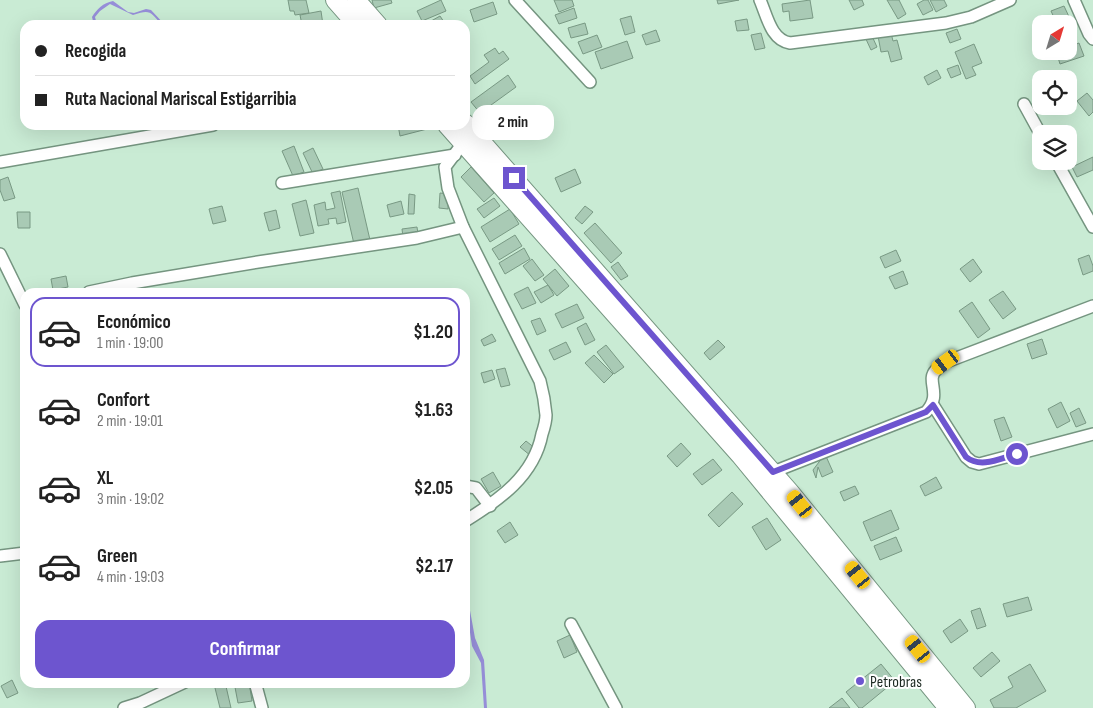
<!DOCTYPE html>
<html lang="es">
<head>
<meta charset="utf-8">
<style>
	body { margin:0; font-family:"Sofia Sans Condensed",sans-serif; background:#f2f2f2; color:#222; height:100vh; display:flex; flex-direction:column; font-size:19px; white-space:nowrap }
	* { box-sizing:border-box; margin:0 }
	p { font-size:16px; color:#767676 }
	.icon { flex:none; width:28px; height:28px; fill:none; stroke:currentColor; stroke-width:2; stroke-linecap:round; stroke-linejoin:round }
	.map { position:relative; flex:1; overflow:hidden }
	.details { position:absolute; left:20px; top:288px; width:450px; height:400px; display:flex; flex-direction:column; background:#fff; border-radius:15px; box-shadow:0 5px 20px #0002 }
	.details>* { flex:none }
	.top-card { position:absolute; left:20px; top:20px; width:450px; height:110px; border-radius:15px; box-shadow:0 5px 20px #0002; display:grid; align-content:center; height:110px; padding:0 15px; background:#fff }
	.needle { width:32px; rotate:38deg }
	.tools { position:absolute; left:1032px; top:15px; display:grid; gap:10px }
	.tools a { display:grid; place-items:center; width:45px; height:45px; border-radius:10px; background:#fff; box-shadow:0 5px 20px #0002; font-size:25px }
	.end { position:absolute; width:22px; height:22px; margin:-11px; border:6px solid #6d55cf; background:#fff; box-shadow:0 0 0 2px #fff }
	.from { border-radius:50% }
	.bubble { position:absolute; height:35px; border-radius:15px; background:#fff; box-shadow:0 5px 20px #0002; font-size:16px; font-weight:700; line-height:35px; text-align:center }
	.car { position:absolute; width:15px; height:30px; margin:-15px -8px; border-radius:6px; box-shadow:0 0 4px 1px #0007; background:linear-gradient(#f5c518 24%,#345 0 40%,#f5c518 0 76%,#345 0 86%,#f5c518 0) }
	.top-card b { display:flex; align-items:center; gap:18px; height:48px; font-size:19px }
	.top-card b+b { border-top:1px solid #e0e0e0 }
	.top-card i { width:12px; height:12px; background:#222 }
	ul { padding:9px 0 0; list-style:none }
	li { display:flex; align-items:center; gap:15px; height:70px; margin:0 10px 8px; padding:0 5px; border:2px solid transparent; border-radius:15px }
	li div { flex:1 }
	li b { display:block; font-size:19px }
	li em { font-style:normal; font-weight:700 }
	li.selected { border-color:#6d55cf }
	li>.icon { width:45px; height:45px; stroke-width:1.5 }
	.button { display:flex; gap:10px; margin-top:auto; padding:10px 15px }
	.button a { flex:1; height:58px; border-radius:15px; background:#6d55cf; color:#fff; font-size:20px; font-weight:700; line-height:58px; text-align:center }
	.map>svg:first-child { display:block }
	.water { fill:#968ed8 }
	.building { fill:#a9cab5; stroke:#799984 }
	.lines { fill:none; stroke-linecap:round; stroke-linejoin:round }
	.minor-casing { stroke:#759580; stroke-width:14 }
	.trunk-casing { stroke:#759580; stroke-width:20 }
	.minor { stroke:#fff; stroke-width:11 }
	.trunk { stroke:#fff; stroke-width:18 }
	.route { stroke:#6d55cf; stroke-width:6 }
	.poi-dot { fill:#6d55cf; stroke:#fff; stroke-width:2 }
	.labels { text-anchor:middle; stroke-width:4; stroke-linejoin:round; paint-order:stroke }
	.poi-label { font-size:16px; fill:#1d2a22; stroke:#fff; text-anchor:start }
</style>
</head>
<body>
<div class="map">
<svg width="1093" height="708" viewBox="0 0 1093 708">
	<rect width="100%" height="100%" fill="#c9ebd4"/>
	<g class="water">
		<path d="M113,1l15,11 6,1 12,-4 5,1 14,15h-3c-12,-13 -11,-16 -29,-10l-23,-11 -10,7 -5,6 2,8h-3l-2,-8c5,-8 11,-14 21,-16z"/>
		<polygon points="465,598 469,605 475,638 484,660 487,708 484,708 481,663 472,646"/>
	</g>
	<g class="building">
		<polygon points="288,0 306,0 309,13 295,15 294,11 290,11"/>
		<polygon points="372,0 391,0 392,3 374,8"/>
		<polygon points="441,0 446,11 422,21 417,11"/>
		<polygon points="554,0 572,0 574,6 559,12"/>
		<polygon points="717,0 739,0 718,4"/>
		<polygon points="810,0 813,18 790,21 789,11 783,12 782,4"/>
		<polygon points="849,0 862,0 864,5 854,10"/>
		<polygon points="887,0 899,0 906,14 898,19"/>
		<polygon points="924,0 928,0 933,10 923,15 917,4"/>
		<polygon points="930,0 944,0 947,6 936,12"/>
		<polygon points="493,2 497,14 474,22 470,10"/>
		<polygon points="1064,6 1071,21 1066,24 1057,24 1051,11"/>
		<polygon points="574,8 577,18 559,24 555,15"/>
		<polygon points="321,11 323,25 302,25 300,15"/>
		<polygon points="440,16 446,25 424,25"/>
		<polygon points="631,16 635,32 625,35 620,19"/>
		<polygon points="747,19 749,30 737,31 735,21"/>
		<polygon points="585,23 588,34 571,38 568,28"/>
		<polygon points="957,29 961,39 950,43 946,33"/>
		<polygon points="656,30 660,41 646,45 642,35"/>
		<polygon points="761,33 765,48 755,50 751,35"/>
		<polygon points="891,33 893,41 897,40 902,59 891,62 888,51 881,52 878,36"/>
		<polygon points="871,34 877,47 871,50 865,37"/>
		<polygon points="597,35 602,47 583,54 578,42"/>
		<polygon points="627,41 633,58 601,69 595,52"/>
		<polygon points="1079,43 1084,56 1060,64 1056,51 1069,51 1069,47"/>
		<polygon points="974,44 982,63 972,67 976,75 966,79 955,52"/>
		<polygon points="495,48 499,54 503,51 509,59 475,84 470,76 489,62 484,55"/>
		<polygon points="958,65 961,74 951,78 947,69"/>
		<polygon points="937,70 941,78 928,85 924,77"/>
		<polygon points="1049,73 1051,79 1041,79 1041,91 1036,78"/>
		<polygon points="508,75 516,87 480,113 471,102"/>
		<polygon points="1087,93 1093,100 1093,112 1089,116 1077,101"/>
		<polygon points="398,125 430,125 431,128 400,136"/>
		<polygon points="294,146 304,172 293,176 282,151"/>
		<polygon points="313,148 323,169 313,174 303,153"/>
		<polygon points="1093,157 1093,170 1077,177 1072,167"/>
		<polygon points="471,167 494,193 484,202 461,177"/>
		<polygon points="575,169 581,183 561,192 555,178"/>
		<polygon points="8,177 15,198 4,201 0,190 0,180"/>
		<polygon points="358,188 370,240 354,244 342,192"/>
		<polygon points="340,191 346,222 337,224 336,218 328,219 329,224 318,226 314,205 325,202 326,210 335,208 331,193"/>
		<polygon points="440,193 449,194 448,209 439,208"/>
		<polygon points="409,194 415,195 414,214 408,214"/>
		<polygon points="494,198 500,206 484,218 477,209"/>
		<polygon points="306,200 314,233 300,236 292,204"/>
		<polygon points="401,201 404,214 390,217 387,205"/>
		<polygon points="222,206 226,221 213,224 209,209"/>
		<polygon points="585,206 593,212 582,224 575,218"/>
		<polygon points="510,209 519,224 490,242 481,227"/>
		<polygon points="276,210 280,228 269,231 264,213"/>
		<polygon points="17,212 30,212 30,228 18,228"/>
		<polygon points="595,223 622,253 611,263 584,233"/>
		<polygon points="417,227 418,234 403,237 402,229"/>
		<polygon points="515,235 522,246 499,260 492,249"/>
		<polygon points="524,248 530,259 505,274 499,263"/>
		<polygon points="896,250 901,261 885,268 880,257"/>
		<polygon points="1089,255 1093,266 1093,271 1083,275 1078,259"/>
		<polygon points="532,259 544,275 535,281 523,266"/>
		<polygon points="973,259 982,272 970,282 960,269"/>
		<polygon points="618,262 628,276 621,280 611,267"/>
		<polygon points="555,269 569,286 557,296 543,279"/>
		<polygon points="903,271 908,284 895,289 889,277"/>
		<polygon points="66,276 68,287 53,290 51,279"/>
		<polygon points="548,285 554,295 541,303 534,292"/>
		<polygon points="528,287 536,303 522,309 514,294"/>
		<polygon points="1003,291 1016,309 1003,319 989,300"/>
		<polygon points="972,302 990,329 978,338 959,311"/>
		<polygon points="577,304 584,318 562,328 555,314"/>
		<polygon points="540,318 546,331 537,335 531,321"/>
		<polygon points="586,323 595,340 585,345 577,328"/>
		<polygon points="492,334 496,341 484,346 481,340"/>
		<polygon points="1042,339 1047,354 1032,359 1027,344"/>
		<polygon points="718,340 725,347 710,360 704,353"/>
		<polygon points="566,342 571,352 554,360 549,350"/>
		<polygon points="606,345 624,367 614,374 597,352"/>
		<polygon points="594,355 613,374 604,383 585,363"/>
		<polygon points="505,368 510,385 501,387 496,370"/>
		<polygon points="492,370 495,379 484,383 481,373"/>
		<polygon points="1061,402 1070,421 1057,428 1048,409"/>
		<polygon points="1079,408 1086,423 1076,427 1070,413"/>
		<polygon points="1004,417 1012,437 1001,441 994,420"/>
		<polygon points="526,441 536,449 531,456 520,447"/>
		<polygon points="681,443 691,454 677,467 667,456"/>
		<polygon points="825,454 833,472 822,477 818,467 816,478 813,470"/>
		<polygon points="713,459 722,470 702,485 693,474"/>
		<polygon points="493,472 501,486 489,493 481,479"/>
		<polygon points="936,477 942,488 925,496 920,486"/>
		<polygon points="855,486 859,494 844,501 840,492"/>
		<polygon points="732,492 743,504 719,527 708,515"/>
		<polygon points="891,510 899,529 871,541 863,522"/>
		<polygon points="767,518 781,540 766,550 752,527"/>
		<polygon points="510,522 518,535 505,543 497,531"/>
		<polygon points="896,537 902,551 880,560 874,546"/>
		<polygon points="1028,597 1032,610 1007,617 1003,604"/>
		<polygon points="980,608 986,626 977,629 971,611"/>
		<polygon points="960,619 968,631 951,643 943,631"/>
		<polygon points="570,635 577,652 564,658 557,641"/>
		<polygon points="992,652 1000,661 981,677 973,668"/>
		<polygon points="881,664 895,681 862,708 859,708 846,692"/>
		<polygon points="1030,664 1046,691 1016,708 994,708 990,700 1013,687 1008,677"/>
		<polygon points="12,680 18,693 7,698 1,686"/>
		<polygon points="225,682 231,708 220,708 214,684"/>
		<polygon points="234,682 249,682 252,701 238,703"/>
		<polygon points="842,698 850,708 829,708"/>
	</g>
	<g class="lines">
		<g class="minor-casing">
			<g id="minor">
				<polyline points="515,0 590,82"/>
				<path d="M760,0c7,16 11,40 30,43l156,-20 25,-6 39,-17"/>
				<polyline points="1074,0 1089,34 1093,39"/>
				<polyline points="1024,104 1041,135"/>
				<path d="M463,143l-18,24 3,21 15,39 77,154c3,11 5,22 6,34 0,7 -2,13 -4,19 -8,42 -43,66 -77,87"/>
				<polyline points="1056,161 1093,227"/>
				<polyline points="0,162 213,125"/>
				<polyline points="282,183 455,155"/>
				<polyline points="0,254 25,305"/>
				<polyline points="89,292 132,283 258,262 417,238 463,227"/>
				<polyline points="933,405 966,457 972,462 979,464 1093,434"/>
				<path d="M773,472l153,-60c17,-18 -1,-31 10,-42 3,-3 7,-6 10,-8l147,-56"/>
				<polyline points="465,486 476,488 490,506"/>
				<polyline points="0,556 25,553"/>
				<polyline points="571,624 616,708"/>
				<polyline points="255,682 262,708"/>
				<polyline points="124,708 140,703 185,682"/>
			</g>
		</g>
		<g class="trunk-casing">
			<g id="trunk">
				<polyline points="335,0 357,25"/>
				<polyline points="356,0 378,25"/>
				<polyline points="465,123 789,491 966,708"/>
				<polyline points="447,125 740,455 948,708"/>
			</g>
		</g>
		<use href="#minor" class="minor"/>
		<use href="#trunk" class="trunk"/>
	</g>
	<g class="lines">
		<path class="route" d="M514,178l259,294 153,-60 7,-7 33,52c15,12 35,1 51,-3"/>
	</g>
	<circle class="poi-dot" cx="860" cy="681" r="5"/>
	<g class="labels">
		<g class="poi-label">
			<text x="870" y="687">Petrobras</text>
		</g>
	</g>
</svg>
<div class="tools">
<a><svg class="needle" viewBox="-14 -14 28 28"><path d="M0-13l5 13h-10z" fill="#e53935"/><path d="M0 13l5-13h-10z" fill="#767676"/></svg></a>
<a><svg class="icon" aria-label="locate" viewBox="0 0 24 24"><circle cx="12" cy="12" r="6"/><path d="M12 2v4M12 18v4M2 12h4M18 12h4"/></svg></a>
<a><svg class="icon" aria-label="layers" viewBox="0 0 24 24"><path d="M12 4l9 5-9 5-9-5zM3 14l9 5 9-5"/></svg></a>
</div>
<i class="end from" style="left:1017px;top:454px"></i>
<i class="end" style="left:514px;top:178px"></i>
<div class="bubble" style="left:472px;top:105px;width:82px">2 min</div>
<i class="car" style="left:946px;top:362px;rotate:234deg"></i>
<i class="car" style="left:800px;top:504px;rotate:321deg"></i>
<i class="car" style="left:858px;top:575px;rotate:321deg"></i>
<i class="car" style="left:918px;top:649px;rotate:321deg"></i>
<div class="top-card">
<b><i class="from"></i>Recogida</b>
<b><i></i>Ruta Nacional Mariscal Estigarribia</b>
</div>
<section class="details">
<ul>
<li class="selected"><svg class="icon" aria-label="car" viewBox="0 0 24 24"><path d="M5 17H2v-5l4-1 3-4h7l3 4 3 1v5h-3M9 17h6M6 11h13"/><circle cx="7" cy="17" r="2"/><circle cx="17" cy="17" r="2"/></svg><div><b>Económico</b><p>1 min · 19:00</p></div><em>$1.20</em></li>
<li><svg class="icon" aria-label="car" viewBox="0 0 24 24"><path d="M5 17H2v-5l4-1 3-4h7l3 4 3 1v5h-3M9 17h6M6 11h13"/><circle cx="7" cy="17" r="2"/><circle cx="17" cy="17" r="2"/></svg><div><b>Confort</b><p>2 min · 19:01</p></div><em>$1.63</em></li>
<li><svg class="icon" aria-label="car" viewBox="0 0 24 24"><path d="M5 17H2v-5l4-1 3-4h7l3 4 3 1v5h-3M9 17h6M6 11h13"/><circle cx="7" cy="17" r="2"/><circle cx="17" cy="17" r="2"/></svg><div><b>XL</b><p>3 min · 19:02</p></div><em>$2.05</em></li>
<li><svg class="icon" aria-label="car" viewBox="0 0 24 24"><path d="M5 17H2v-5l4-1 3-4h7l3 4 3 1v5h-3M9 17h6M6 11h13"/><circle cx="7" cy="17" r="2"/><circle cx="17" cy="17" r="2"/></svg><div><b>Green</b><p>4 min · 19:03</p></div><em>$2.17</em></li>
</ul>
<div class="button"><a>Confirmar</a></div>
</section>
</div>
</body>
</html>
